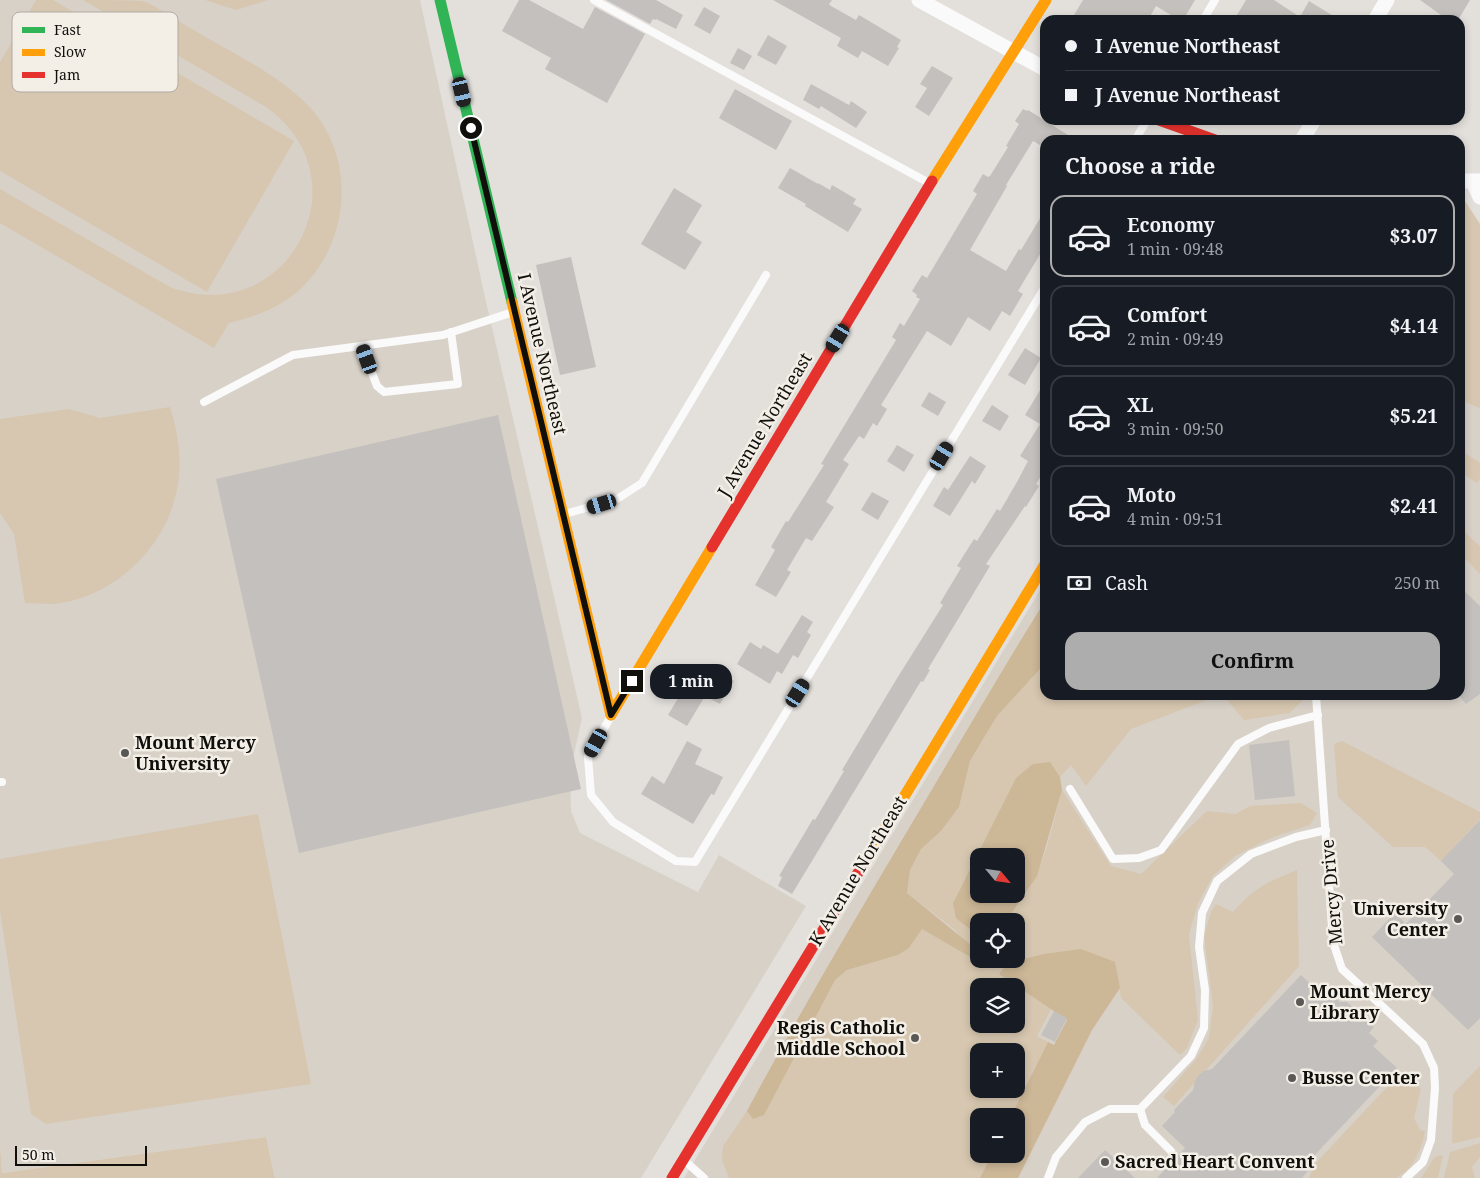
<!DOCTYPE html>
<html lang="en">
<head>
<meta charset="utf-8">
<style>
	body { margin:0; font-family:"Noto Serif",serif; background:#242831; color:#f1f3f6; height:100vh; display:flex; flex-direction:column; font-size:19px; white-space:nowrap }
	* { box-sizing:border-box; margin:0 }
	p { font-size:16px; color:#9ea1a6 }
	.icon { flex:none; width:28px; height:28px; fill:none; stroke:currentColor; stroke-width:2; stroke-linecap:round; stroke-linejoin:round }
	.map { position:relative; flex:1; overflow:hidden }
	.panel { position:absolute; left:1040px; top:135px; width:425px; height:565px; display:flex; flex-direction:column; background:#171b24; border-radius:15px; box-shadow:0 2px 8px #0003 }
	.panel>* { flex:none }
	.banner { position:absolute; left:1040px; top:15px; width:425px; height:110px; border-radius:15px; box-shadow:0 2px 8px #0003; display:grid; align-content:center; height:110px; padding:0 25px; background:#171b24 }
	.needle { width:32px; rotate:119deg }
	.fabs { position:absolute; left:970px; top:848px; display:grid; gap:10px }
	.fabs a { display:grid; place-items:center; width:55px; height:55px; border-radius:10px; background:#171b24; box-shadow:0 2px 8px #0003; font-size:25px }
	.scale { position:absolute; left:15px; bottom:12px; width:132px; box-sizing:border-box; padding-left:5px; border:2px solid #100f0c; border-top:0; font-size:14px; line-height:18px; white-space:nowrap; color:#100f0c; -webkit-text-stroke:4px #f3eee6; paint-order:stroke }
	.end { position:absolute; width:22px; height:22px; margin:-11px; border:6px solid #100f0c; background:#fff; box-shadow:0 0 0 2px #fff }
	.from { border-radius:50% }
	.bubble { position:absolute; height:35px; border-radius:15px; background:#171b24; box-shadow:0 2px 8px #0003; font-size:16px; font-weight:700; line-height:35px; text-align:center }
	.car { position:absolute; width:15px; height:30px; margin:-15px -8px; border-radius:6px; box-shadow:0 0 4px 1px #0007; background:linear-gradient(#222 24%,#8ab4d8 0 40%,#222 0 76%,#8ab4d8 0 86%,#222 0) }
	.banner b { display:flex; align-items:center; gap:18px; height:48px; font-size:19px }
	.banner b+b { border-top:1px solid #363941 }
	.banner i { width:12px; height:12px; background:#f1f3f6 }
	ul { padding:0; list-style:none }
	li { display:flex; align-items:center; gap:15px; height:82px; margin:0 10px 8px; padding:0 15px; border:2px solid #363941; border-radius:15px }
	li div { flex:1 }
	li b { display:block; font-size:19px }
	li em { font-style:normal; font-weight:700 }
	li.selected { border-color:#adadae }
	li>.icon { width:45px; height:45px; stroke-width:1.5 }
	h2 { padding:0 25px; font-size:22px; line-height:60px }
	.pay { display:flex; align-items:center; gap:12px; height:55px; padding:0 25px; font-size:19px }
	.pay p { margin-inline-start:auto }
	.action { display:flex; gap:10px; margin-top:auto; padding:10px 25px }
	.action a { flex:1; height:58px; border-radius:15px; background:#adadae; color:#111; font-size:20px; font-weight:700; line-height:58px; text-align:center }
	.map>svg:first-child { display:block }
	.built { fill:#d8d1c8; fill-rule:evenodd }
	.green { fill:#d7c7b0; fill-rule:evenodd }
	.forest { fill:#ccb797; fill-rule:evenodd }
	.building { fill:#c3c0bd }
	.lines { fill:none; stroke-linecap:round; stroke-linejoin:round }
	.lane { stroke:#fbfafa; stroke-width:8 }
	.street { stroke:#fbfafa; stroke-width:15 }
	.fast { stroke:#30b455; stroke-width:11 }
	.slow { stroke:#ff9f0a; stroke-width:11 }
	.jam { stroke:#e5322d; stroke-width:11 }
	.route { stroke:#100f0c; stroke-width:6 }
	.poi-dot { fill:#5a5855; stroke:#f3eee6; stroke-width:2 }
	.labels { text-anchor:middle; stroke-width:5; stroke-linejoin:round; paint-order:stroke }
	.street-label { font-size:18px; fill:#100f0c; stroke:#f3eee6 }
	.poi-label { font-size:18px; font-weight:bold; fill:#100f0c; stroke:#f3eee6; text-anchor:start }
	.key { fill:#f3eee6; stroke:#afaba5; stroke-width:1 }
	.key-label { font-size:14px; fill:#100f0c }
</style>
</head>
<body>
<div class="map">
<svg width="1480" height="1178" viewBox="0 0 1480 1178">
	<rect width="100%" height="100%" fill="#e3e0dc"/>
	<g class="built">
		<polygon points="0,0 420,0 485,297 582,718 570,772 571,811 580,833 698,892 719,855 806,906 641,1178 275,1178 266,1137 2,1173 0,1143"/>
		<path d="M1460,194l20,30v954h-796l361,-596v113h415zM979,856h37v38h-37zM979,921h37v38h-37zM979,986h37v38h-37zM979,1051h37v38h-37zM979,1116h37v38h-37z"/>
	</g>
	<g class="green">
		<polygon points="36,0 53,0 294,141 207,292 0,171 0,62"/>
		<path d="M83,0c12,0 51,0 60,1 14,5 35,20 49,28 40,24 91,47 121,82 45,53 35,137 -16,181 -20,17 -43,25 -68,31l-15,25 -214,-125v-34l170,98c117,44 198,-108 96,-180z"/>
		<polygon points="205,0 268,0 236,10"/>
		<polygon points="1460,194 1480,224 1480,408 1460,400"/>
		<path d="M170,407c9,28 13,58 6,87 -13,57 -65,105 -124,110 -9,0 -18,-1 -27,-1l-11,-69 -14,-21v-94l69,-10 31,9z"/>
		<polygon points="1460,450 1480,463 1480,479 1477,483 1460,472"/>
		<polygon points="1460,528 1480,546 1480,574 1460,553"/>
		<path d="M1045,652v43h175l-89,34 -45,57 -15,-21 -11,12 -10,-15 -34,16 -63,125 18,27h8v29h37v-38h-15c39,-29 49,-86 61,-131l49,76 30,8 66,-63 29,3 14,-8 51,-3 16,10 -7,12 -37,12 -38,19 -22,20 -15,27 -9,32 9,85 -11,28 -7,7 -59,-57 -6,-36 -116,12 52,35 -14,27 11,6 -37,74h-32v38h13l-12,24h-251l-7,-18 1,-14 24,-35 6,8 82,-139 12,-10 51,-15 11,-7 13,-19 55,32 -22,-31 -48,-37 3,-23 11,-21 20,-18 18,-24 11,-46 27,-45 43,-47zM979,986h37v38h-37zM979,1051h37v38h-37z"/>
		<polygon points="1223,695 1307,695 1307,696 1290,713 1244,720"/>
		<polygon points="1342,741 1480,812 1480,819 1441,861 1425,847 1393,847 1338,797 1334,744"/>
		<polygon points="258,814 311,1084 46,1124 31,1114 0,911 0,859"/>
		<path d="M1297,870l2,96 -125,140 -11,-9 34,-39 12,-20 4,-32 -9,-70 7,-24 5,-8 17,8c22,-25 35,-30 64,-42z"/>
		<polygon points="1480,1066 1480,1137 1452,1144 1453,1094"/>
		<path d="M1402,1071l19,18 -7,29 6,12 5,1c-3,19 -12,38 -29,47h-87l5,-13z"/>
		<polygon points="266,1137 275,1178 0,1178 0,1143 2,1173"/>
		<polygon points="1480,1143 1480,1157 1472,1167 1475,1178 1444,1178 1450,1152"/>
		<polygon points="1443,1155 1438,1178 1421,1178 1435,1157"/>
	</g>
	<g class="forest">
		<path d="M1045,601v51l-5,17 -43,47 -27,45 -11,46 -18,24 -20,18 -11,21 -3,23 70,57v11l-55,-32 -13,19 -11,7 -51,15 -12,10 -71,135 -11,4 -6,-8c48,-90 100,-178 152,-266 49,-82 96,-164 146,-244z"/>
		<path d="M1050,762l10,15 2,13 -25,86 -26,38 -10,7h-22v9h-8l-15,-12 -3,-15 63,-125 17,-14zM979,856h37v38h-37z"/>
		<polygon points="1081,949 1115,962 1120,988 1092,1030 1018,1178 980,1178 992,1154 1016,1154 1016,1116 1011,1116 1048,1042 1054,1045 1067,1020 999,974 1008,963 1044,954"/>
	</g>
	<g class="building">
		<polygon points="519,0 529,0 583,29 595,7 645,34 607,103 545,69 551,58 502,31"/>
		<polygon points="606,0 656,0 683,15 676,29 656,19 656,20 653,19 650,24"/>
		<polygon points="773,0 832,0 829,4 831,6 856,20 859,15 901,40 897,47 899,48 888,66 862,51 858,58 837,46 841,38"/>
		<polygon points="1083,0 1195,0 1183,20 1179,20 1156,6 1148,20 1071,20"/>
		<polygon points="1246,0 1274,0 1300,17 1309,1 1340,20 1234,20"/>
		<polygon points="1420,0 1470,0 1458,20 1448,20"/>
		<polygon points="704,7 720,16 710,34 694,25"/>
		<polygon points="768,35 787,46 776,65 757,55"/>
		<polygon points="738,48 752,56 744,70 730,63"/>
		<polygon points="932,66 953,78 929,116 915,107 927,88 920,84"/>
		<polygon points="811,84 849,105 851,101 867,112 856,128 821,106 819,109 803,100"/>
		<polygon points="735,89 792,121 776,150 719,118"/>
		<polygon points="1023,109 1027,111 1028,110 1076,140 1045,140 1045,148 1033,141 1006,185 1007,186 970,250 1006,271 1019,249 1021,250 1045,210 1045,246 1018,291 1023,294 1010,316 1002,311 990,331 968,317 951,346 927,331 881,405 887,409 877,426 873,423 864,439 859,436 843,460 849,464 826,502 834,507 812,541 806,538 787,570 791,572 776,597 755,585 775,550 771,547 786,521 788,522 824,465 821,464 896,340 892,337 900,323 904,326 920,299 916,297 917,295 912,291 922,275 927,278 977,194 973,191 983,174 988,177 990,176 1008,147 1006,146 1019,124 1015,121"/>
		<polygon points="790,168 818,184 818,183 830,190 832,185 856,199 853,204 862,209 848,232 805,206 806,204 778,188"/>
		<polygon points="674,188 702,205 686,232 702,242 685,270 641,244"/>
		<polygon points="571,257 596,367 560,375 536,265"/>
		<polygon points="1025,348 1041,358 1025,385 1008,375"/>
		<polygon points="1045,382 1045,470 1036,484 1039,486 1026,507 1025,506 986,564 990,566 928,669 930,670 923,682 921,681 792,894 778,886 782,877 779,876 813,819 815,820 844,771 842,770 896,680 943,605 940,603 961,568 957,566 974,539 977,541 997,509 1000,511 1017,482 1028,461 1020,456 1040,424 1025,415"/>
		<polygon points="929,392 946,402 938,416 921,406"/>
		<polygon points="992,405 1009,416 1000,431 982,421"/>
		<polygon points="498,415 581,789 299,853 216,479"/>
		<polygon points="897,445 914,455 904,472 887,461"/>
		<polygon points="970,456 986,466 975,484 972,481 950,516 933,506 944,487 948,490"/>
		<polygon points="872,492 889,501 878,520 861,510"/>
		<polygon points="1460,587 1480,606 1480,694 1466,704 1460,697"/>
		<polygon points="802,615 813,622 807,632 811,635 798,658 793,655 782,674 777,671 770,684 737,664 750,642 761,649 763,645 778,654"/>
		<polygon points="705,664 734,681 720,704 705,696 687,726 668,715 680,695 685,698"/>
		<polygon points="1289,740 1295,796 1255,800 1249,745"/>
		<polygon points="687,741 702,749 695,764 723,777 714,795 711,794 693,824 641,794 652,776 664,784"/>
		<polygon points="1480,820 1480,1018 1468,1030 1372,937 1395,913 1406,924 1454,874 1441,861"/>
		<polygon points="1301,975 1327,1000 1332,995 1340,1002 1347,1002 1374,1027 1369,1033 1378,1041 1373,1046 1397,1068 1310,1160 1307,1172 1302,1178 1157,1178 1185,1148 1162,1126 1175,1112 1174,1110 1193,1090 1195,1081 1199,1075 1204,1071 1212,1069"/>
		<polygon points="1054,1011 1067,1018 1055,1042 1041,1035"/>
		<polygon points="1105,1150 1135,1178 1078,1178"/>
	</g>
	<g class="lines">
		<g class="lane">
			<polyline points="594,0 929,183"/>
			<polyline points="1203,20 1215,0"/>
			<polyline points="1135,140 1147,120"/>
			<polyline points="362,346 377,386 384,392 458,384 451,332"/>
			<polyline points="204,402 293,355 443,335 513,312"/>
			<polyline points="565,514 617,499 642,483 766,275"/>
			<polyline points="1316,695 1333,942 1342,969 1423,1044 1434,1068 1435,1088 1431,1140 1423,1162 1406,1178"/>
			<polyline points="611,716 588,757 591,795 613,822 676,861 695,862 1045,287"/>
			<polyline points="0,782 2,782"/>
			<polyline points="1070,789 1113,859 1139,858 1161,850 1238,744 1269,728 1318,715"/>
			<polyline points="1140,1109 1191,1056 1204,1028 1205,990 1199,947 1202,913 1217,881 1251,854 1296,837 1326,830"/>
			<polyline points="1140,1109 1145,1125 1171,1151"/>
			<polyline points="685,1161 704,1178"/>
			<polyline points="1048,1178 1056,1157 1085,1122 1110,1109 1140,1109"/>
		</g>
		<g class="street">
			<polyline points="919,0 1045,69"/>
			<polyline points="1375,20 1387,0"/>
			<polyline points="1302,140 1314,120"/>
			<polyline points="1460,181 1480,181"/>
			<polyline points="1473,181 1480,197"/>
		</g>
		<polyline class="fast" points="440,0 512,302"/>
		<g class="slow">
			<polyline points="932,181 1046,0"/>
			<polyline points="512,302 611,715"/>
			<polyline points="611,715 712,547"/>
			<polyline points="867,858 1045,564"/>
		</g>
		<g class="jam">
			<polyline points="1159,120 1215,140"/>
			<polyline points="712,547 932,181"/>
			<polyline points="672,1178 867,858"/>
		</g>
	</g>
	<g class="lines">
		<polyline class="route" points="471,128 611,715 632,681"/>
	</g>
	<g class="poi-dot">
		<circle cx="125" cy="753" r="5"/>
		<circle cx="1458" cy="919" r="5"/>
		<circle cx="1300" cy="1002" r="5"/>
		<circle cx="915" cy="1038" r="5"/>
		<circle cx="1292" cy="1078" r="5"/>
		<circle cx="1105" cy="1162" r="5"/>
	</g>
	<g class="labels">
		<g class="street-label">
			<text transform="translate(542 354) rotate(77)" y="6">I Avenue Northeast</text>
			<text transform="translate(765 425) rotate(-59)" y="6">J Avenue Northeast</text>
			<text transform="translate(858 871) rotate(-59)" y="6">K Avenue Northeast</text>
			<text transform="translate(1332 892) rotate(-95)" y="6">Mercy Drive</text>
		</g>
		<g class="poi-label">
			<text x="135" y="749">Mount Mercy<tspan x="135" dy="21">University</tspan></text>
			<text x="1448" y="915" text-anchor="end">University<tspan x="1448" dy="21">Center</tspan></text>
			<text x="1310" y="998">Mount Mercy<tspan x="1310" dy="21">Library</tspan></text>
			<text x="905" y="1034" text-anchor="end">Regis Catholic<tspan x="905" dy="21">Middle School</tspan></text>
			<text x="1302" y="1084">Busse Center</text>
			<text x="1115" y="1168">Sacred Heart Convent</text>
		</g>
	</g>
	<rect x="12" y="12" width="166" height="80" rx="8" class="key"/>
	<rect x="22" y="27" width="23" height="6" fill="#30b455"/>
	<rect x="22" y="49" width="23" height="7" fill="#ff9f0a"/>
	<rect x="22" y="72" width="23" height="6" fill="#e5322d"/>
	<g class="key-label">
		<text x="54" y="35">Fast</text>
		<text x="54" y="57">Slow</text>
		<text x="54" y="80">Jam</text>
	</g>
</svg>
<div class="fabs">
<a><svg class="needle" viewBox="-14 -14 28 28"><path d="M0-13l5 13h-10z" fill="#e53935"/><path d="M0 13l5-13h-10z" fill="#9ea1a6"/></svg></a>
<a><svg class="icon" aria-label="locate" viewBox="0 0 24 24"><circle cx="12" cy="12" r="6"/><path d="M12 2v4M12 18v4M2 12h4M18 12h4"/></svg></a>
<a><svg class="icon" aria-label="layers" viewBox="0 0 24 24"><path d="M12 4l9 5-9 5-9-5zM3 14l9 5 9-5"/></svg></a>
<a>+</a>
<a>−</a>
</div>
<div class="scale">50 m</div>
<i class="end from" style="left:471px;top:128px"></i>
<i class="end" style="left:632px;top:681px"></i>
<div class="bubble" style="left:650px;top:664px;width:82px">1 min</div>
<i class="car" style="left:462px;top:92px;rotate:167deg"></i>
<i class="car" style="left:838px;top:338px;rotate:211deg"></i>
<i class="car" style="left:367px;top:359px;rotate:340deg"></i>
<i class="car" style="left:942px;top:456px;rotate:31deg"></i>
<i class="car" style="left:602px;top:504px;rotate:253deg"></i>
<i class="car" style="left:798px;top:693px;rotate:32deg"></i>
<i class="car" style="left:596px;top:743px;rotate:209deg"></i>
<div class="banner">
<b><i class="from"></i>I Avenue Northeast</b>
<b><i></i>J Avenue Northeast</b>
</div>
<section class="panel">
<h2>Choose a ride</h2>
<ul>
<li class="selected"><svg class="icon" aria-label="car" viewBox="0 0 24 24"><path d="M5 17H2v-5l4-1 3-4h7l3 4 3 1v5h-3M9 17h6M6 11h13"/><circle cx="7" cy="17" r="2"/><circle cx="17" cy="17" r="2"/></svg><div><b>Economy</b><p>1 min · 09:48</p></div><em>$3.07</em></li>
<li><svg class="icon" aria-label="car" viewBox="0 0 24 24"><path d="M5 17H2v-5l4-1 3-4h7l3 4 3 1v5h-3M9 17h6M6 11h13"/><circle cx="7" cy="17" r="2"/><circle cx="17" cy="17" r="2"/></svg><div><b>Comfort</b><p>2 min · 09:49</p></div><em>$4.14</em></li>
<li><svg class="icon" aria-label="car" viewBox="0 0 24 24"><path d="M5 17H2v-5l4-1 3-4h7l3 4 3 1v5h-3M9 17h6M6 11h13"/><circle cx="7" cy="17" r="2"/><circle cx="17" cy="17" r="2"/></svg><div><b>XL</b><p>3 min · 09:50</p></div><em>$5.21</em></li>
<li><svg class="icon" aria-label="car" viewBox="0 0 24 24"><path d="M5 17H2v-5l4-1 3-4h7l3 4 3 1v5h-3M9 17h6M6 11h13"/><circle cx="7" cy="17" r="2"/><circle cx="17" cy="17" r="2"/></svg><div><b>Moto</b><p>4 min · 09:51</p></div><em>$2.41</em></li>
</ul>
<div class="pay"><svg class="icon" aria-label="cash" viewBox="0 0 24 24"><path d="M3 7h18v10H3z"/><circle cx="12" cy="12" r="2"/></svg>Cash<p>250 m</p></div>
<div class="action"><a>Confirm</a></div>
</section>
</div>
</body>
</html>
